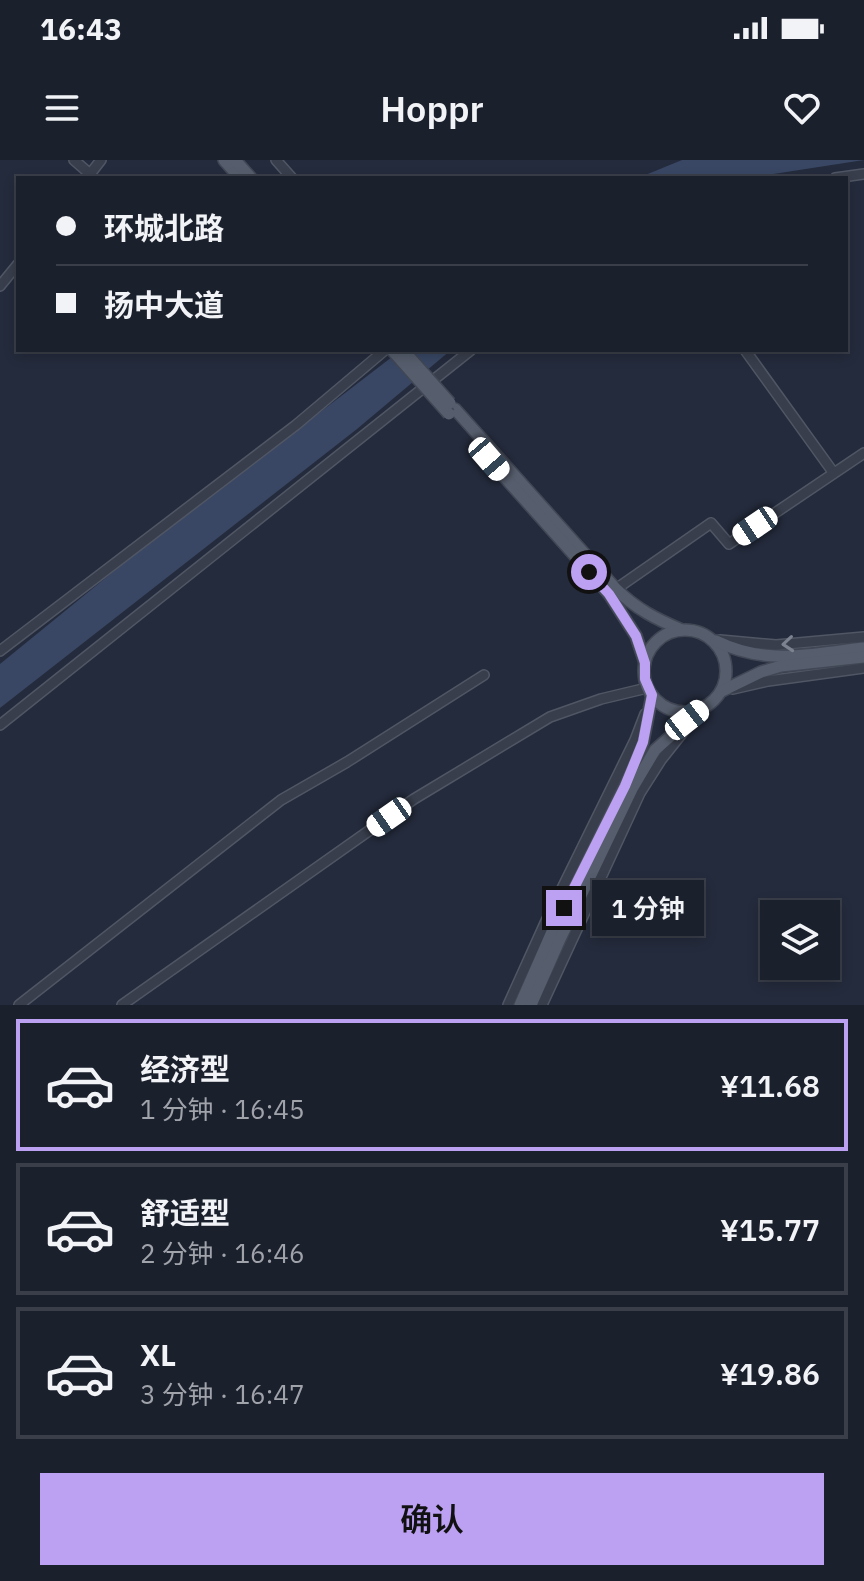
<!DOCTYPE html>
<html lang="zh">
<head>
<meta charset="utf-8">
<style>
	body { margin:0; font-family:"IBM Plex Sans","Noto Sans SC",sans-serif; background:#282d39; color:#f1f3f6; height:100vh; display:flex; flex-direction:column; font-size:30px; white-space:nowrap }
	* { box-sizing:border-box; margin:0 }
	p { font-size:26px; color:#a0a3aa }
	.icon { flex:none; width:44px; height:44px; fill:none; stroke:currentColor; stroke-width:2; stroke-linecap:round; stroke-linejoin:round }
	.map { position:relative; height:845px; overflow:hidden }
	.side { display:flex; flex-direction:column; background:#1b202d; flex:1 }
	.side>* { flex:none }
	.top-card { position:absolute; left:16px; top:16px; width:832px; height:176px; border-radius:0px; box-shadow:0 4px 12px #0003,0 0 0 2px #393e49; display:grid; align-content:center; height:176px; padding:0 40px; background:#1b202d }
	.controls { position:absolute; left:760px; top:740px; display:grid; gap:16px }
	.controls a { display:grid; place-items:center; width:80px; height:80px; border-radius:0px; background:#1b202d; box-shadow:0 4px 12px #0003,0 0 0 2px #393e49; font-size:40px }
	.end { position:absolute; width:36px; height:36px; margin:-18px; border:10px solid #bca0f2; background:#111; box-shadow:0 0 0 4px #111 }
	.from { border-radius:50% }
	.bubble { position:absolute; height:56px; border-radius:0px; background:#1b202d; box-shadow:0 4px 12px #0003,0 0 0 2px #393e49; font-size:26px; font-weight:600; line-height:56px; text-align:center }
	.car { position:absolute; width:24px; height:48px; margin:-24px -12px; border-radius:10px; box-shadow:0 0 6px 2px #0007; background:linear-gradient(#fff 24%,#345 0 40%,#fff 0 76%,#345 0 86%,#fff 0) }
	.top-card b { display:flex; align-items:center; gap:28px; height:76px; font-size:30px }
	.top-card b+b { border-top:2px solid #393e49 }
	.top-card i { width:20px; height:20px; background:#f1f3f6 }
	ul { padding:14px 0 0; list-style:none }
	li { display:flex; align-items:center; gap:24px; height:132px; margin:0 16px 12px; padding:0 24px; border:4px solid #393e49; border-radius:0px }
	li div { flex:1 }
	li b { display:block; font-size:30px }
	li em { font-style:normal; font-weight:600 }
	li.current { border-color:#bca0f2 }
	li>.icon { width:72px; height:72px; stroke-width:1.5 }
	.button { display:flex; gap:16px; margin-top:auto; padding:16px 40px }
	.button a { flex:1; height:92px; border-radius:0px; background:#bca0f2; color:#111; font-size:32px; font-weight:600; line-height:92px; text-align:center }
	.status { display:flex; justify-content:space-between; align-items:center; height:56px; padding:0 40px; background:#1b202d; direction:ltr }
	.status svg { height:22px; fill:currentColor }
	header { display:flex; justify-content:space-between; align-items:center; height:104px; padding:0 40px; background:#1b202d; font-size:36px; font-weight:600 }
	.map>svg:first-child { display:block }
	.water { fill:#394764 }
	.lines { fill:none; stroke-linecap:round; stroke-linejoin:round }
	.minor-casing { stroke:#505664; stroke-width:12 }
	.major-casing { stroke:#414755; stroke-width:14 }
	.minor { stroke:#383e4c; stroke-width:9 }
	.major { stroke:#565d6c; stroke-width:11 }
	.major-bridge-casing { stroke:#414755; stroke-width:14; stroke-linecap:butt }
	.major-bridge { stroke:#565d6c; stroke-width:11 }
	.oneway { stroke:#7c8290 }
	.route { stroke:#bca0f2; stroke-width:10 }
</style>
</head>
<body>
<div class="status"><b>16:43</b><svg viewBox="0 0 49 12"><path d="M0 12V9h3v3zM5 12V6h3v6zM10 12V3h3v9zM15 12V0h3v12zM26 1h20v11H26zM47 4h2v5h-2z"/></svg></div>
<header><svg class="icon" aria-label="menu" viewBox="0 0 24 24"><path d="M4 6h16M4 12h16M4 18h16"/></svg>Hoppr<svg class="icon" aria-label="heart" viewBox="0 0 24 24"><path d="M12 20l-8-8c-3-5 5-10 8-4 3-6 11-1 8 4z"/></svg></header>
<div class="map">
<svg width="864" height="845" viewBox="0 0 864 845">
	<rect width="100%" height="100%" fill="#242b3c"/>
	<g class="water">
		<polygon points="682,0 864,0 747,18 638,18"/>
		<polygon points="401,190 451,190 357,269 0,548 0,504 119,407"/>
	</g>
	<g class="lines">
		<g class="minor-casing">
			<g id="minor">
				<polyline points="74,0 90,14"/>
				<polyline points="276,0 292,18"/>
				<polyline points="87,18 101,0"/>
				<polyline points="835,18 864,14"/>
				<polyline points="0,126 18,104"/>
				<polyline points="745,190 833,312"/>
				<polyline points="616,429 711,363 729,384 864,293"/>
				<polyline points="720,480 776,485 864,477"/>
				<polyline points="0,491 296,265 385,190"/>
				<polyline points="733,529 768,521 864,508"/>
				<polyline points="0,565 471,190"/>
				<polyline points="19,845 281,640 347,602 484,515"/>
				<polyline points="122,845 414,639 550,557 601,539 647,528"/>
				<polyline points="508,845 545,763 635,580 645,554"/>
				<polyline points="542,845 640,633 661,600 688,566"/>
			</g>
		</g>
		<g class="major-casing">
			<g id="major">
				<polyline points="224,0 240,18"/>
				<polyline points="235,0 251,18"/>
				<path d="M455,249l161,180c20,20 40,30 66,41"/>
				<polyline points="484,294 609,434 636,476 645,503"/>
				<circle cx="685" cy="511" r="41"/>
				<path d="M716,481c52,25 93,13 148,7"/>
				<polyline points="722,531 761,512 781,506 864,497"/>
				<polyline points="520,845 552,772 625,626 643,582 652,535"/>
				<polyline points="531,845 560,779 632,629 655,590 700,550"/>
			</g>
		</g>
		<use href="#minor" class="minor"/>
		<use href="#major" class="major"/>
		<g class="major-bridge-casing">
			<g id="major-bridge">
				<polyline points="392,190 449,254"/>
				<polyline points="403,190 450,243"/>
			</g>
		</g>
		<use href="#major-bridge" class="major-bridge"/>
	</g>
	<defs><path id="oneway-chevron" d="M-2-3.5L2.5 0L-2 3.5" fill="none" stroke-width="1.6" stroke-linecap="round" stroke-linejoin="round" transform="scale(2)"/></defs>
	<use class="oneway" href="#oneway-chevron" transform="translate(788 484) rotate(175)"/>
	<g class="lines">
		<polyline class="route" points="564,748 625,626 643,582 652,535 645,519 645,503 636,476 609,434 589,412"/>
	</g>
</svg>
<div class="controls">
<a><svg class="icon" aria-label="layers" viewBox="0 0 24 24"><path d="M12 4l9 5-9 5-9-5zM3 14l9 5 9-5"/></svg></a>
</div>
<i class="end from" style="left:589px;top:412px"></i>
<i class="end" style="left:564px;top:748px"></i>
<div class="bubble" style="left:592px;top:720px;width:112px">1 分钟</div>
<i class="car" style="left:489px;top:299px;rotate:139deg"></i>
<i class="car" style="left:755px;top:366px;rotate:236deg"></i>
<i class="car" style="left:687px;top:560px;rotate:52deg"></i>
<i class="car" style="left:389px;top:657px;rotate:235deg"></i>
<div class="top-card">
<b><i class="from"></i>环城北路</b>
<b><i></i>扬中大道</b>
</div>
</div>
<section class="side">
<ul>
<li class="current"><svg class="icon" aria-label="car" viewBox="0 0 24 24"><path d="M5 17H2v-5l4-1 3-4h7l3 4 3 1v5h-3M9 17h6M6 11h13"/><circle cx="7" cy="17" r="2"/><circle cx="17" cy="17" r="2"/></svg><div><b>经济型</b><p>1 分钟 · 16:45</p></div><em>¥11.68</em></li>
<li><svg class="icon" aria-label="car" viewBox="0 0 24 24"><path d="M5 17H2v-5l4-1 3-4h7l3 4 3 1v5h-3M9 17h6M6 11h13"/><circle cx="7" cy="17" r="2"/><circle cx="17" cy="17" r="2"/></svg><div><b>舒适型</b><p>2 分钟 · 16:46</p></div><em>¥15.77</em></li>
<li><svg class="icon" aria-label="car" viewBox="0 0 24 24"><path d="M5 17H2v-5l4-1 3-4h7l3 4 3 1v5h-3M9 17h6M6 11h13"/><circle cx="7" cy="17" r="2"/><circle cx="17" cy="17" r="2"/></svg><div><b>XL</b><p>3 分钟 · 16:47</p></div><em>¥19.86</em></li>
</ul>
<div class="button"><a>确认</a></div>
</section>
</body>
</html>
